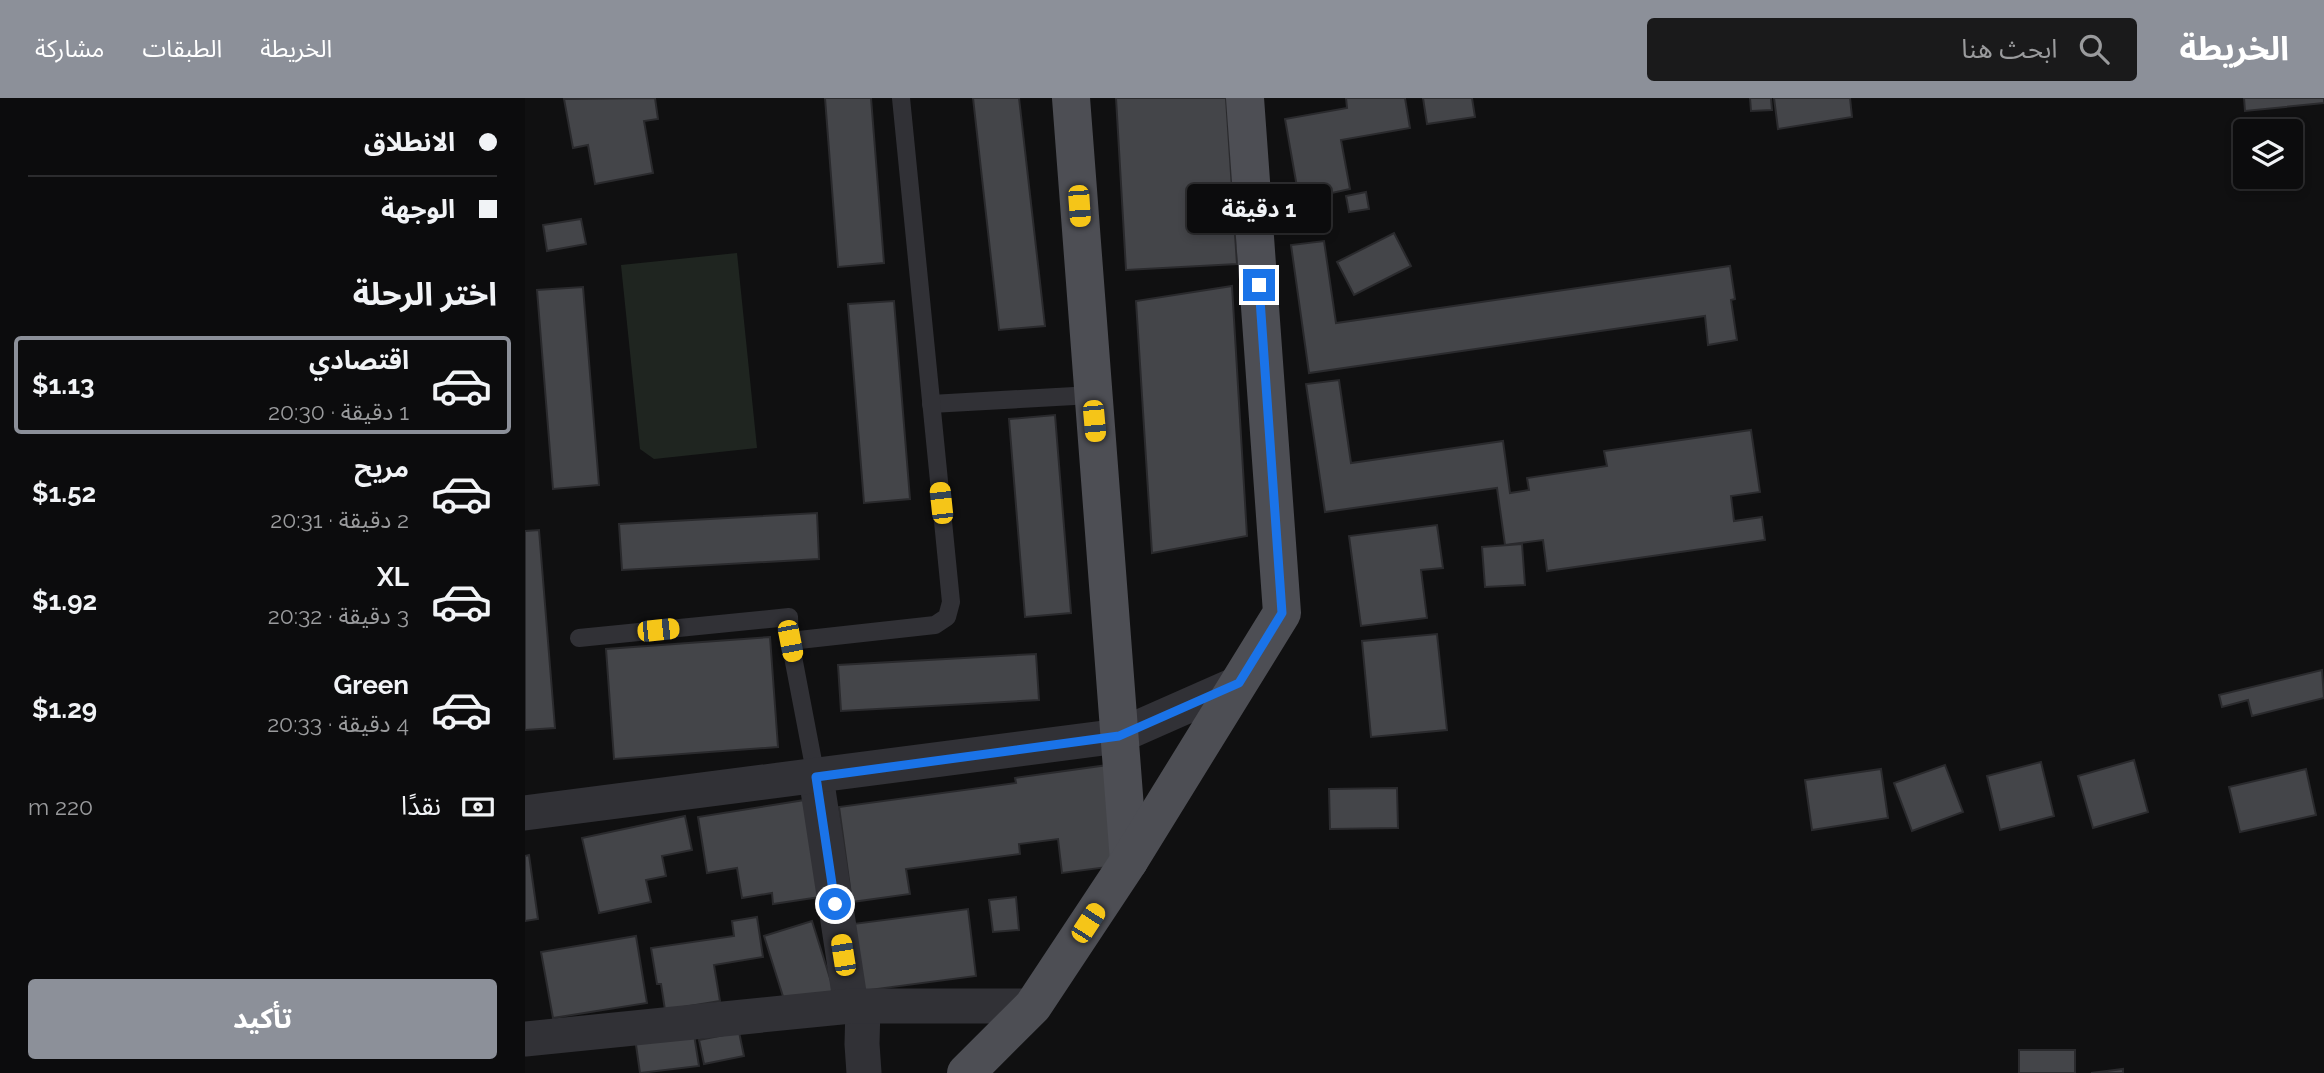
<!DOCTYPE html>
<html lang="ar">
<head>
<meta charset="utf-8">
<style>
	body { margin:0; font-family:Raleway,"Noto Sans Arabic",sans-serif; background:#1a1a1b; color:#f1f3f6; direction:rtl; height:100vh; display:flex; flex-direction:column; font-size:26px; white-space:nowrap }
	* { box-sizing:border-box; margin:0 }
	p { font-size:23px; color:#9a9b9d }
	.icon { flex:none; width:38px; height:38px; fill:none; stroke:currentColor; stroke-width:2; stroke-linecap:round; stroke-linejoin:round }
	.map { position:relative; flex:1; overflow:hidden; direction:ltr }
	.drawer { display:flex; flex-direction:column; background:#0c0c0d; width:525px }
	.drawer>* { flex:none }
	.hud { display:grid; align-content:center; height:154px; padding:0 28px; background:#0c0c0d }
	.controls { position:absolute; left:1708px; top:21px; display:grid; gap:14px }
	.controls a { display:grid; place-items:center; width:70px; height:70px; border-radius:7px; background:#0c0c0d; box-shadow:0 4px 10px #0003,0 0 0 2px #2c2c2e; font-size:35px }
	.end { position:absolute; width:32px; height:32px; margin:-16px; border:9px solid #1a73e8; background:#fff; box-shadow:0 0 0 4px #fff }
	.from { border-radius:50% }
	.bubble { position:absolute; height:49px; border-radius:7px; background:#0c0c0d; box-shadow:0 4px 10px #0003,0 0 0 2px #2c2c2e; font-size:23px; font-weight:700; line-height:49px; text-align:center; direction:rtl }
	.car { position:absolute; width:21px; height:42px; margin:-21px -10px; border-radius:9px; box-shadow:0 0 5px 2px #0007; background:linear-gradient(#f5c518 24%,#345 0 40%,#f5c518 0 76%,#345 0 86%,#f5c518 0) }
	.hud b { display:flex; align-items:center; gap:24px; height:66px; font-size:26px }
	.hud b+b { border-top:2px solid #2c2c2e }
	.hud i { width:18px; height:18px; background:#f1f3f6 }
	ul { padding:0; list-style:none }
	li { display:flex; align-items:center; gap:21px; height:98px; margin:0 14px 10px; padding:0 14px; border:4px solid transparent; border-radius:7px }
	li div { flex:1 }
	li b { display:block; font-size:26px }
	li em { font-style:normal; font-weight:700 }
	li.active { border-color:#8c9099 }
	li>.icon { width:63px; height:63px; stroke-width:1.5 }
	h2 { padding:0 28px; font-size:32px; line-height:84px }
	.pay { display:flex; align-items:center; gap:18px; height:77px; padding:0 28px; font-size:26px }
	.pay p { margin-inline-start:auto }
	.cta { display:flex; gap:14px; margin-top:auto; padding:14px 28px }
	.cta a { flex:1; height:80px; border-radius:7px; background:#8c9099; color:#fff; font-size:28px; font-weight:700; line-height:80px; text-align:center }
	header { display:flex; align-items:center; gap:42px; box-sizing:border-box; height:98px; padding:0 35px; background:#8c9099; color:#fff }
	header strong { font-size:33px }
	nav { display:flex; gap:38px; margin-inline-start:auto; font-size:24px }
	.search { width:490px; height:63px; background:#1a1a1b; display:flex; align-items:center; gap:18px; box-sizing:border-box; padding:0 24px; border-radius:7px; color:#9a9b9d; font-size:26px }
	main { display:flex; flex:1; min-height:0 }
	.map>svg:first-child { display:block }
	.green { fill:#1f2520 }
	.building { fill:#444549; stroke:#2a2a2d; stroke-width:2 }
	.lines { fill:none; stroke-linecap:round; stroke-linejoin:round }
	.service { stroke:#313136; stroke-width:18 }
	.minor { stroke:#313136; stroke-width:35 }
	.primary { stroke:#4d4e54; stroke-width:38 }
	.route { stroke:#1a73e8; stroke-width:9 }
</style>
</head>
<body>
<header>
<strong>الخريطة</strong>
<div class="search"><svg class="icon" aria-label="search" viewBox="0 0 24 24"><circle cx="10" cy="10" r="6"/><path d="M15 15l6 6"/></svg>ابحث هنا</div>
<nav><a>الخريطة</a><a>الطبقات</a><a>مشاركة</a></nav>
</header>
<main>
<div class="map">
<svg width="1799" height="975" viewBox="0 0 1799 975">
	<rect width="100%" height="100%" fill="#101011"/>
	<polygon class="green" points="212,155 232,350 129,361 115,351 96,167"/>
	<g class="building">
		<polygon points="130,0 133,21 119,23 128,75 70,86 63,47 48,50 39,1"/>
		<polygon points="300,0 346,0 359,165 313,169"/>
		<polygon points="448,0 494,0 520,228 474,232"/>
		<polygon points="591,0 701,0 712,166 601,172"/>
		<polygon points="821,0 880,0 885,30 816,42 825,91 802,96 806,119 778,123 760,21 822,10"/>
		<polygon points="898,0 947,0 950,19 902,26"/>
		<polygon points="1225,0 1246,0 1247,12 1226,13"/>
		<polygon points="1249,0 1325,0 1327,19 1253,31"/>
		<polygon points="1719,0 1799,0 1799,5 1720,13"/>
		<polygon points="841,94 844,111 824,114 821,98"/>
		<polygon points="56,121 61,146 22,153 18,127"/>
		<polygon points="869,135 886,168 829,197 812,164"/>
		<polygon points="799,143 811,225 1205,168 1210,201 1206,202 1212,242 1183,247 1180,218 784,275 766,147"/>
		<polygon points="707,188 722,438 627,455 611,203"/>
		<polygon points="58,189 74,387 28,391 12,192"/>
		<polygon points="369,203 385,401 339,405 323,206"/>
		<polygon points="814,282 826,365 978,343 985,395 1004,392 1002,380 1082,368 1079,353 1226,332 1235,394 1206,398 1209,423 1237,419 1240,442 1022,473 1018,442 980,447 972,390 800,414 781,286"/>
		<polygon points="530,317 546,515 500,519 484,321"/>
		<polygon points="292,415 294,461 97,472 94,426"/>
		<polygon points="912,427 918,470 896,472 902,520 836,528 824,438"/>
		<polygon points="14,432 30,630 0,632 0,433"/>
		<polygon points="997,446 1000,487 960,489 957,449"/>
		<polygon points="912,536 922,632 846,639 837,543"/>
		<polygon points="245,539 253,649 89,661 81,551"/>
		<polygon points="511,556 514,602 316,613 313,567"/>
		<polygon points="1797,572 1799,600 1727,618 1723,602 1697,609 1694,597"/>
		<polygon points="1609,662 1623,714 1568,730 1553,678"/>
		<polygon points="1516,664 1529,718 1475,732 1462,678"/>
		<polygon points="583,667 598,767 537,775 533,741 494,746 495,756 381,771 385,796 327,804 314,709 491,685 490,680"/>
		<polygon points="1420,667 1438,714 1387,733 1369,685"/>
		<polygon points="1356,671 1363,720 1287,732 1280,682"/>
		<polygon points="1781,671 1791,717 1715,734 1704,689"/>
		<polygon points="872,690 873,730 805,731 804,691"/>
		<polygon points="286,701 302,798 248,806 247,795 217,800 212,770 182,775 173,719"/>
		<polygon points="160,718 167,752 137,758 141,778 121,782 126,804 74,815 57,740"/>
		<polygon points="4,757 13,821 0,823 0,758"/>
		<polygon points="491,799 494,832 468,834 464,802"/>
		<polygon points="443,811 451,878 337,893 328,826"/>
		<polygon points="232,819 238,859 189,867 195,903 140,912 136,886 132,886 126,850 209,838 207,823"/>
		<polygon points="287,823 309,893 261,908 239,838"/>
		<polygon points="111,838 122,905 28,920 16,854"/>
		<polygon points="167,924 174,968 115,975 109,933"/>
		<polygon points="214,934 219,958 179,966 174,942"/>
		<rect x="1494" y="952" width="56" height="23"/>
		<polygon points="1598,971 1598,975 1566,975"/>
	</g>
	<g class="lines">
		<g class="service">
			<polyline points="406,306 567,297"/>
			<polyline points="54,540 264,519 265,543 291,679"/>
			<polyline points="265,543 410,527 422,519 426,504 376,0"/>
		</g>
		<g class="minor">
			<polyline points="291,679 326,908"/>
			<polyline points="0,715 594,638 714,585"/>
			<polyline points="338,909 337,946 339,975"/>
			<polyline points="0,941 326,908 508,908"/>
		</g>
		<g class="primary">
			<polyline points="546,0 604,763"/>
			<polyline points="441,975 508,908 604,763 757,515 720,0"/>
		</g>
	</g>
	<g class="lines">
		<polyline class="route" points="310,806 291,679 594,638 714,585 757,515 734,187"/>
	</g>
</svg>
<div class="controls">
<a><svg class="icon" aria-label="layers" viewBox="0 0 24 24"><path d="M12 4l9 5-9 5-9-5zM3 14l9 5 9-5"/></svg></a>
</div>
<i class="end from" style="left:310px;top:806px"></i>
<i class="end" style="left:734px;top:187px"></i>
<div class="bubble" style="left:662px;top:86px;width:144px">1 دقيقة</div>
<i class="car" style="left:554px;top:108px;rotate:176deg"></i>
<i class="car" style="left:569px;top:323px;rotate:175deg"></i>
<i class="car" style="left:416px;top:405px;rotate:354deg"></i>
<i class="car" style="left:133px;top:532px;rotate:84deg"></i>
<i class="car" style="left:265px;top:543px;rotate:169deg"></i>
<i class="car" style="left:563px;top:825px;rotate:33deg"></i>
<i class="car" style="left:318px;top:857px;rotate:351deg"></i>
</div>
<section class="drawer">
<div class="hud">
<b><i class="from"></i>الانطلاق</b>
<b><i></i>الوجهة</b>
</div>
<h2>اختر الرحلة</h2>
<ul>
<li class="active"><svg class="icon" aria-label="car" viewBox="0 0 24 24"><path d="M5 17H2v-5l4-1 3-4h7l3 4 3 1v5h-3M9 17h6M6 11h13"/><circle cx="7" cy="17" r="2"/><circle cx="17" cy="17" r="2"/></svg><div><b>اقتصادي</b><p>1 دقيقة · 20:30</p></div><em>$1.13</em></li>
<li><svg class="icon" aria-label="car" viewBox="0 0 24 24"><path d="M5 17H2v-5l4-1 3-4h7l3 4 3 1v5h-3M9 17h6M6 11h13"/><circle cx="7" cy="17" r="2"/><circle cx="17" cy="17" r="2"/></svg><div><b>مريح</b><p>2 دقيقة · 20:31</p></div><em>$1.52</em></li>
<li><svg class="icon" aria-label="car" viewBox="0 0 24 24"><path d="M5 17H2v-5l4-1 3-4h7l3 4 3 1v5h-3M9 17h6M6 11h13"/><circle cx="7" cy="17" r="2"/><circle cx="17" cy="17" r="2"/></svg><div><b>XL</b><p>3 دقيقة · 20:32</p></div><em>$1.92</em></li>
<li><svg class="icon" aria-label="car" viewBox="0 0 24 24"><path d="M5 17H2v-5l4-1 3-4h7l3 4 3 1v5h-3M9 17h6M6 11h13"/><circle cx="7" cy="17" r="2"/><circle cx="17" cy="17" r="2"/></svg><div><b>Green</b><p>4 دقيقة · 20:33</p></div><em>$1.29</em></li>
</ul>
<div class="pay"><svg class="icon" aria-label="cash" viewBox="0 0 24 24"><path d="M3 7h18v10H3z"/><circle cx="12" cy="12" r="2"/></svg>نقدًا<p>220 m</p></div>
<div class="cta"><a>تأكيد</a></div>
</section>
</main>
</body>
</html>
